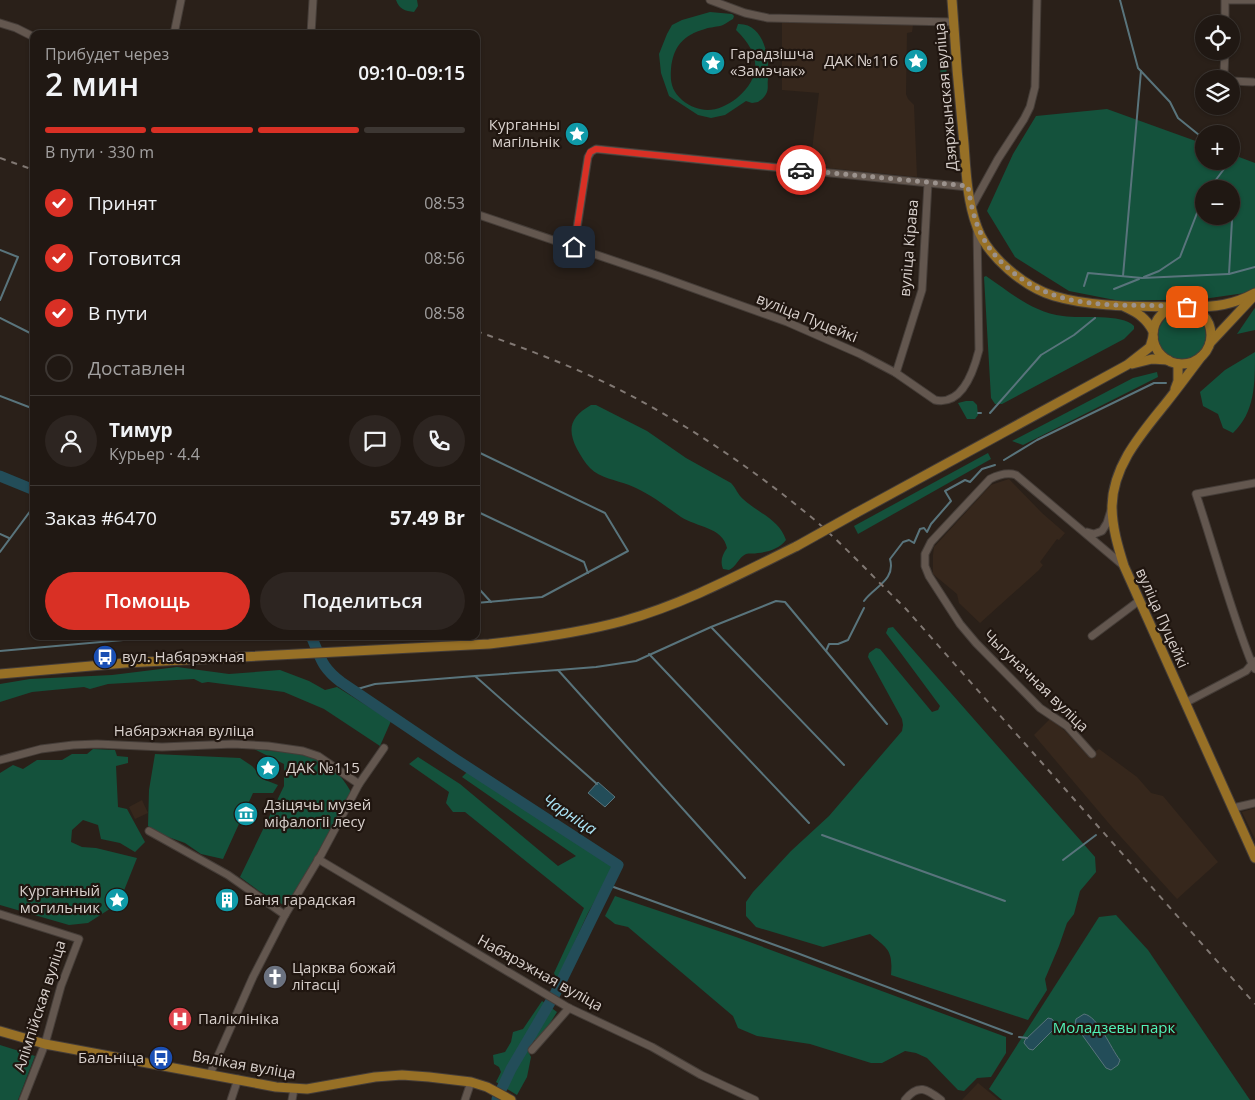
<!DOCTYPE html>
<html lang="ru">
<meta charset="utf-8">
<style>
:root{--surface:#201813;--page:#2d2521;--text:#f1f3f6;--muted:#a2a0a0;--line:#3d3733;--accent:#d93025}
body{margin:0;font-family:"Open Sans",sans-serif;background:var(--page);color:var(--text);height:100vh;display:flex;flex-direction:column;font-size:19px;white-space:nowrap}
*{box-sizing:border-box;margin:0}
p{font-size:16px;color:var(--muted)}
.icon{flex:none;width:28px;height:28px;fill:none;stroke:currentColor;stroke-width:2;stroke-linecap:round;stroke-linejoin:round}
.map{position:relative;flex:1;overflow:hidden}
.side{position:absolute;left:30px;top:30px;width:450px;height:610px;display:flex;flex-direction:column;background:var(--surface);border-radius:10px;box-shadow:0 1px 4px #0004,0 0 0 1px var(--line)}
.side>*{flex:none}
.fabs{position:absolute;left:1195px;top:15px;display:grid;gap:10px}
.fabs a{display:grid;place-items:center;width:45px;height:45px;border-radius:50%;background:var(--surface);box-shadow:0 1px 4px #0004,0 0 0 1px var(--line);font-size:25px}
.pin{position:absolute;display:grid;place-items:center;width:42px;height:42px;color:#fff;margin:-21px;border-radius:10px;box-shadow:0 2px 8px #0006}
.courier{position:absolute;display:grid;place-items:center;width:50px;height:50px;margin:-25px;border:4px solid #d93025;border-radius:50%;background:#fff;color:#222;box-shadow:0 1px 6px #0007}
.headline em{font-style:normal;font-weight:600}
.headline div{display:flex;flex-direction:column-reverse}
.headline{display:flex;align-items:center;justify-content:space-between;height:85px;padding:0 15px}
h1{font-size:32px;font-weight:600;line-height:38px}
.bar{display:grid;grid-template-columns:repeat(4,1fr);gap:8px 5px;align-content:center;height:60px;padding:0 15px}
.bar i{height:6px;border-radius:4px;background:var(--line)}
.bar .selected{background:var(--accent)}
.bar p{grid-column:span 4}
.line{display:flex;align-items:center;gap:12px;padding:0 15px;border-top:1px solid var(--line)}
.line div{flex:1}
.round{display:grid;place-items:center;flex:none;width:52px;height:52px;border-radius:26px;background:var(--page)}
ol{padding:0 15px;list-style:none}
li{display:flex;align-items:center;gap:15px;height:55px}
li p{margin-inline-start:auto}
li .icon{padding:5px;border-radius:50%;background:var(--accent);color:#fff;stroke-width:4}
li:last-child{color:var(--muted)}
li i{width:28px;height:28px;border:2px solid var(--line);border-radius:50%}
.primary-button{display:flex;gap:10px;margin-top:auto;padding:10px 15px}
.primary-button a{flex:1;height:58px;border-radius:30px;background:var(--accent);color:#fff;font-size:20px;font-weight:600;line-height:58px;text-align:center}
.primary-button a+a{background:var(--page);color:var(--text)}
.map>svg:first-child{display:block}
.built{fill:#36271c}
.green{fill:#14523c;fill-rule:evenodd}
.water{fill:#234d59;stroke:#59747c}
.lines{fill:none;stroke-linecap:round;stroke-linejoin:round}
.stream{stroke:#59747c;stroke-width:2}
.river{stroke:#234d59;stroke-width:11}
.minor-casing{stroke:#453d38;stroke-width:9}
.major-casing{stroke:#453d38;stroke-width:11}
.minor{stroke:#63574f;stroke-width:7}
.major{stroke:#977026;stroke-width:9}
.rail{stroke:#817873;stroke-width:2;stroke-dasharray:6 6;stroke-linecap:butt}
.major-bridge-casing{stroke:#453d38;stroke-width:11;stroke-linecap:butt}
.major-bridge{stroke:#977026;stroke-width:9}
.done{stroke:#9b928d;stroke-width:5;stroke-dasharray:0 9}
.route{stroke:#d93025;stroke-width:6}
.labels{text-anchor:middle;stroke-width:4.5;stroke-linejoin:round;paint-order:stroke}
.poi-label{font-size:15px;fill:#d8d0cc;stroke:#201610;text-anchor:start}
.street-label{font-size:15px;fill:#d8d0cc;stroke:#201610}
.park-label{font-size:15px;fill:#51f3b8;stroke:#201610}
.water-label{font-size:16px;font-style:italic;fill:#abe4f6;stroke:#201610}
</style>
<div class="map">
<svg width="1255" height="1100" viewBox="0 0 1255 1100">
<rect width="100%" height="100%" fill="#2a2019"/>
<g class="built">
<polygon points="782,20 913,25 912,32 907,33 906,94 908,99 914,105 917,177 810,166 819,93 782,90"/>
<polygon points="1009,479 1042,513 1065,533 1059,540 1057,539 1040,562 1043,565 1039,570 980,623 959,603 957,594 933,574 933,555 934,547 991,485"/>
<polygon points="1050,719 1064,730 1088,756 1099,749 1137,777 1151,793 1163,796 1218,862 1177,899 1112,827 1034,735"/>
<polygon points="142,800 148,813 135,819 129,807"/>
<polygon points="1255,808 1255,839 1242,812"/>
<polygon points="978,1083 999,1100 962,1100"/>
</g>
<g class="green">
<path d="M396,0H417L418,6L414,12C405,11 399,9 396,0Z"/>
<path d="M710,12L732,14L734,16L733,19C729,21 727,23 723,25C718,27 710,27 705,29C683,35 673,47 671,69C670,83 672,91 682,100C701,115 719,112 737,98C763,76 760,53 736,30L738,24C764,23 770,58 768,79C767,84 769,89 766,94C764,98 761,100 758,102L752,103L746,101L725,115L711,118L698,115L669,96L661,73L659,54L667,34L672,25L682,20Z"/>
<polygon points="944,55 946,59 947,84 944,85 941,78 939,60"/>
<path d="M1107,109L1204,144V161H1231V154L1255,163V290L1252,292L1203,299L1120,301L1069,291L1015,257L987,211L1013,154L1036,116ZM1204,189H1231V216H1204Z"/>
<path d="M986,276C1011,293 1032,312 1063,316C1081,319 1122,313 1134,326V329L1124,339L1002,404H995L991,398L984,277Z"/>
<polygon points="1255,308 1255,330 1237,334 1254,309"/>
<circle cx="1182" cy="336" r="24"/>
<path d="M1255,352C1255,385 1255,412 1233,433L1223,428L1218,414L1203,406L1200,392L1225,370Z"/>
<polygon points="1157,372 1158,377 1023,445 1012,441 1133,378"/>
<polygon points="966,401 973,401 977,405 978,415 975,419 967,419 958,403"/>
<path d="M591,405H596L647,431L686,458L731,483C736,488 738,495 743,499C758,513 779,519 786,540C780,548 769,552 758,553C754,554 749,553 746,554C739,557 736,567 729,570L723,569C720,561 722,555 727,548C723,527 696,527 681,517C664,505 649,493 629,485C616,480 600,478 590,468C585,463 581,456 577,449C567,429 570,417 591,405Z"/>
<polygon points="988,453 991,459 858,534 854,526"/>
<path d="M893,627L1095,857L1096,872L1080,891L1074,914L1067,923L1059,946L1045,979L1047,990L1028,1020L891,975C893,950 888,949 870,934L823,947L756,927L746,916V902L753,892L791,851L829,816L902,731L903,725L902,719L868,657L869,653L876,648L880,649L932,712L938,710L940,706L886,633L888,628Z"/>
<polygon points="177,667 229,674 280,670 309,681 325,690 337,687 391,721 380,746 324,709 284,692 208,682 202,683 194,679 108,684 90,689 84,687 32,692 0,702 0,684 30,679 112,675"/>
<polygon points="93,749 115,750 117,756 128,757 128,763 116,766 118,807 127,809 145,842 135,852 120,843 101,839 98,825 83,820 72,830 71,842 82,847 96,848 137,858 119,903 88,923 69,925 0,905 0,773 13,765 23,769 37,760 62,760 72,754 87,754"/>
<path d="M254,749C277,752 303,752 324,761C333,765 348,785 352,794L342,815L287,907L259,891L240,877L284,786V764Z"/>
<polygon points="155,754 240,758 252,766 265,780 278,785 273,793 253,793 223,859 201,854 185,843 160,834 148,826 149,790"/>
<polygon points="418,757 460,784 558,866 576,856 462,777 468,771 614,866 588,913 557,980 554,973 584,908 465,812 453,812 446,803 449,792 409,764"/>
<polygon points="615,896 736,937 1006,1037 1006,1053 991,1077 977,1078 964,1091 958,1090 927,1058 916,1053 905,1051 882,1063 871,1063 810,1044 757,1036 738,1028 733,1016 628,927 615,924 605,916"/>
<polygon points="1116,915 1148,950 1250,1100 1002,1100 989,1089 1099,917"/>
<polygon points="542,1001 557,1012 542,1036 537,1040 533,1040 528,1051 531,1057 527,1077 517,1095 496,1082 501,1072 499,1067 494,1064 493,1055 505,1052 511,1042 513,1032 523,1029"/>
<polygon points="0,1045 35,1056 18,1100 0,1100"/>
</g>
<g class="water">
<polygon points="598,782 615,797 605,807 588,793"/>
<path d="M1084,1014C1098,1016 1111,1049 1120,1060L1118,1065L1111,1070L1106,1068L1075,1025L1076,1019Z"/>
<polygon points="1048,1018 1052,1019 1055,1023 1055,1028 1033,1050 1029,1049 1024,1043 1025,1040"/>
</g>
<g class="lines">
<g class="stream">
<polyline points="1120,0 1138,68 1170,102 1178,118 1204,139"/>
<polyline points="1209,189 1230,161"/>
<polyline points="1232,220 1229,274 1255,267"/>
<polyline points="0,250 18,257 0,300"/>
<polyline points="1123,276 1141,71"/>
<polyline points="1144,277 1159,271 1180,257 1204,195"/>
<polyline points="1084,286 1088,273 1142,278 1229,274"/>
<polyline points="1114,289 1139,279"/>
<polyline points="0,318 34,335"/>
<polyline points="0,396 34,409"/>
<polyline points="978,413 981,413"/>
<polyline points="990,413 1041,355 1074,335 1095,318"/>
<polyline points="476,451 605,513 628,551 542,597 476,603"/>
<polyline points="1004,460 1037,440 1154,383 1166,383"/>
<polyline points="476,511 584,562 588,573"/>
<polyline points="0,534 9,538"/>
<polyline points="0,552 34,506"/>
<polyline points="476,588 480,590 491,602"/>
<path d="M864,601C874,587 896,580 890,559L903,542L909,540L914,543L920,529L924,528L927,532L931,524L951,501L945,491L965,480L970,482L982,469L995,465"/>
<polyline points="712,628 844,765"/>
<polyline points="0,651 168,636"/>
<polyline points="826,651 829,644 838,644 848,640 864,608"/>
<polyline points="649,654 809,823"/>
<polyline points="558,670 596,667 636,661 711,627 776,601 785,602 887,724"/>
<polyline points="475,676 558,670 745,878"/>
<polyline points="354,690 375,684 475,676 597,784"/>
<polyline points="822,835 1005,901"/>
<polyline points="1063,860 1096,835"/>
<polyline points="608,885 797,953 1012,1034"/>
<polyline points="1019,1037 1027,1038"/>
</g>
<g class="river">
<polyline points="0,476 34,490"/>
<path d="M311,636C321,658 321,667 341,682L455,759L618,865L555,994L511,1069L502,1088"/>
<polyline points="497,1100 497,1099"/>
</g>
<g class="minor-casing">
<g id="minor">
<polyline points="710,0 745,13 768,18 953,22"/>
<polyline points="1229,0 1255,0"/>
<polyline points="0,23 16,28 34,37"/>
<polyline points="1225,24 1225,0"/>
<polyline points="174,34 181,0"/>
<polyline points="311,34 313,0"/>
<polyline points="1225,51 1224,73 1229,79"/>
<polyline points="1231,81 1253,82"/>
<polyline points="971,208 998,159 1024,119 1030,107 1035,87 1037,0"/>
<path d="M476,214L659,276L787,322L860,354L896,373L935,400C962,406 974,370 979,350L977,228"/>
<polyline points="574,247 588,157 591,152 596,149 968,187"/>
<polyline points="896,373 922,290 928,183"/>
<path d="M1255,483L1196,494C1215,551 1230,609 1252,664L1255,661"/>
<polyline points="1087,532 1094,534 1102,531 1107,523 1111,510"/>
<polyline points="1092,636 1140,600"/>
<polyline points="1185,703 1246,671 1252,664 1255,669"/>
<path d="M1092,754L1067,726L1040,708L976,643L960,624L929,576L925,566V554L931,542L990,479C998,475 1007,472 1016,475L1124,566"/>
<polyline points="0,760 41,749 73,745 97,744 162,747 233,744 268,746 303,751 318,756 359,784"/>
<polyline points="1233,808 1255,803"/>
<polyline points="149,831 228,875 285,915"/>
<polyline points="318,859 569,1008 652,1047 701,1075 755,1100"/>
<polyline points="0,914 79,939 61,986 45,1044 23,1100"/>
<polyline points="532,1050 569,1008"/>
<polyline points="210,1074 253,977 285,915 321,855 359,784 384,748"/>
<polyline points="231,1100 238,1079"/>
<polyline points="292,1100 294,1089"/>
<polyline points="465,1100 471,1082"/>
<path d="M905,1100C918,1083 927,1089 941,1100"/>
</g>
</g>
<g class="major-casing">
<g id="major">
<path d="M952,0C955,48 959,96 964,144C966,172 967,200 977,227C987,256 1024,287 1054,296C1095,308 1140,306 1182,307"/>
<circle cx="1182" cy="335" r="29"/>
<path d="M1125,307C1138,313 1146,318 1153,331"/>
<path d="M1190,307C1215,307 1233,305 1255,293"/>
<polyline points="1210,343 1252,298"/>
<path d="M1201,357C1189,373 1178,388 1166,403C1142,433 1113,465 1112,506C1112,527 1118,547 1124,566L1255,858"/>
<polyline points="1132,364 1152,359 1168,360"/>
<polyline points="1175,389 1178,381 1178,364"/>
<polyline points="856,513 1127,365 1150,347 1153,337"/>
<path d="M0,674L125,663L489,644C534,639 579,633 623,621C684,604 740,574 797,546"/>
<polyline points="0,1031 45,1044 276,1087 307,1089 375,1077 402,1075 429,1077 471,1082 487,1087 511,1100"/>
</g>
</g>
<use href="#minor" class="minor"/>
<use href="#major" class="major"/>
<g class="rail">
<polyline points="0,158 34,170"/>
<path d="M476,331C521,347 567,364 610,385C681,420 749,466 810,516C844,545 874,578 906,609L1255,1004"/>
</g>
<g class="major-bridge-casing">
<polyline id="major-bridge" points="797,546 856,513"/>
</g>
<use href="#major-bridge" class="major-bridge"/>
</g>
<g class="lines">
<path class="done" d="M801,170L968,186C973,221 982,246 1009,269C1062,315 1122,302 1187,307"/>
<polyline class="route" points="574,247 588,157 590,152 596,149 801,170"/>
</g>
<defs>
<g id="sight-disc" transform="scale(1.25)"><circle r="9.5" fill="#0f9aa8" stroke="#201610"/><path d="M0-6L1.8-2.2L6-1.7L2.9 1.2L3.7 5.4L0 3.3L-3.7 5.4L-2.9 1.2L-6-1.7L-1.8-2.2Z" fill="#fff"/></g>
<g id="bus-disc" transform="scale(1.25)"><circle r="9.5" fill="#1a4fb4" stroke="#201610"/><path d="M-5-6H5V4H4V6H2V4H-2V6H-4V4H-5ZM-3.5-4V0h7V-4ZM-3.5 1.2v1.5H-2V1.2ZM2 1.2v1.5H3.5V1.2Z" fill="#fff"/></g>
<g id="museum-disc" transform="scale(1.25)"><circle r="9.5" fill="#0f9aa8" stroke="#201610"/><path d="M0-6L6-3V-2H-6V-3ZM-5-1h2V3h-2ZM-1-1h2V3h-2ZM3-1h2V3H3ZM-6 4H6V6H-6Z" fill="#fff"/></g>
<g id="building-disc" transform="scale(1.25)"><circle r="9.5" fill="#0f9aa8" stroke="#201610"/><path d="M-4-6H4V6H1V3H-1V6H-4ZM-2.5-4.3h1.7v1.8h-1.7ZM.8-4.3h1.7v1.8H.8ZM-2.5-1h1.7V.8h-1.7ZM.8-1h1.7V.8H.8Z" fill="#fff"/></g>
<g id="church-disc" transform="scale(1.25)"><circle r="9.5" fill="#6b7280" stroke="#201610"/><path d="M-1.2-6h2.4v3.5h3.3v2.4h-3.3V6h-2.4V-.1h-3.3v-2.4h3.3Z" fill="#fff"/></g>
<g id="hospital-disc" transform="scale(1.25)"><circle r="9.5" fill="#e0444e" stroke="#201610"/><path d="M-5-5h3v3.5h4V-5h3V5h-3V1.5h-4V5h-3Z" fill="#fff"/></g>
</defs>
<g fill-rule="evenodd">
<use href="#sight-disc" x="916" y="61"/>
<use href="#sight-disc" x="713" y="63"/>
<use href="#sight-disc" x="577" y="134"/>
<use href="#bus-disc" x="105" y="657"/>
<use href="#sight-disc" x="268" y="768"/>
<use href="#museum-disc" x="246" y="814"/>
<use href="#sight-disc" x="117" y="900"/>
<use href="#building-disc" x="227" y="900"/>
<use href="#church-disc" x="275" y="977"/>
<use href="#hospital-disc" x="180" y="1019"/>
<use href="#bus-disc" x="161" y="1058"/>
</g>
<g class="labels">
<g class="poi-label">
<text x="730" y="59">Гарадзішча<tspan x="730" dy="17">«Замэчак»</tspan></text>
<text x="898" y="66" text-anchor="end">ДАК №116</text>
<text x="560" y="130" text-anchor="end">Курганны<tspan x="560" dy="17">магільнік</tspan></text>
<text x="122" y="662">вул. Набярэжная</text>
<text x="286" y="773">ДАК №115</text>
<text x="264" y="810">Дзіцячы музей<tspan x="264" dy="17">міфалогіі лесу</tspan></text>
<text x="100" y="896" text-anchor="end">Курганный<tspan x="100" dy="17">могильник</tspan></text>
<text x="244" y="905">Баня гарадская</text>
<text x="292" y="973">Царква божай<tspan x="292" dy="17">літасці</tspan></text>
<text x="198" y="1024">Паліклініка</text>
<text x="144" y="1063" text-anchor="end">Бальніца</text>
</g>
<g class="street-label">
<text transform="translate(946 97) rotate(-95)" y="5">Дзяржынская вуліца</text>
<text transform="translate(909 248) rotate(-85)" y="5">вуліца Кірава</text>
<text transform="translate(807 318) rotate(22)" y="5">вуліца Пуцейкі</text>
<text transform="translate(1162 618) rotate(66)" y="5">вуліца Пуцейкі</text>
<text transform="translate(1036 681) rotate(44)" y="5">Чыгуначная вуліца</text>
<text x="184" y="736">Набярэжная вуліца</text>
<text transform="translate(540 973) rotate(29)" y="5">Набярэжная вуліца</text>
<text transform="translate(40 1006) rotate(-72)" y="5">Алімпійская вуліца</text>
<text transform="translate(244 1065) rotate(10)" y="5">Вялікая вуліца</text>
</g>
<g class="park-label">
<text x="1114" y="1033">Моладзевы парк</text>
</g>
<g class="water-label">
<text transform="translate(570 814) rotate(33)" y="6">Чарніца</text>
</g>
</g>
</svg>
<div class="fabs">
<a><svg class="icon" aria-label="locate" viewBox="0 0 24 24"><circle cx="12" cy="12" r="6"/><path d="M12 2v4M12 18v4M2 12h4M18 12h4"/></svg></a>
<a><svg class="icon" aria-label="layers" viewBox="0 0 24 24"><path d="M12 4l9 5-9 5-9-5zM3 14l9 5 9-5"/></svg></a>
<a>+</a>
<a>−</a>
</div>
<div class="pin" style="left:1187px;top:307px;background:#ea580c"><svg class="icon" aria-label="bag" viewBox="0 0 24 24"><path d="M5 8h14l-1 12H6zM9 8a3 3 0 0 1 6 0"/></svg></div>
<div class="pin" style="left:574px;top:247px;background:#1f2937"><svg class="icon" aria-label="home" viewBox="0 0 24 24"><path d="M3 11l9-7 9 7M6 9v11h12V9"/></svg></div>
<div class="courier" style="left:801px;top:170px"><svg class="icon" aria-label="car" viewBox="0 0 24 24"><path d="M5 17H2v-5l4-1 3-4h7l3 4 3 1v5h-3M9 17h6M6 11h13"/><circle cx="7" cy="17" r="2"/><circle cx="17" cy="17" r="2"/></svg></div>
<section class="side">
<div class="headline"><div><h1>2 мин</h1><p>Прибудет через</p></div><em>09:10–09:15</em></div>
<div class="bar"><i class="selected"></i><i class="selected"></i><i class="selected"></i><i></i><p>В пути · 330 m</p></div>
<ol>
<li><svg class="icon" aria-label="check" viewBox="0 0 24 24"><path d="M5 12l5 5 9-10"/></svg>Принят<p>08:53</p></li>
<li><svg class="icon" aria-label="check" viewBox="0 0 24 24"><path d="M5 12l5 5 9-10"/></svg>Готовится<p>08:56</p></li>
<li><svg class="icon" aria-label="check" viewBox="0 0 24 24"><path d="M5 12l5 5 9-10"/></svg>В пути<p>08:58</p></li>
<li><i></i>Доставлен</li>
</ol>
<div class="line" style="height:90px"><a class="round"><svg class="icon" aria-label="person" viewBox="0 0 24 24"><circle cx="12" cy="8" r="4"/><path d="M4 21q1-7 8-7t8 7"/></svg></a><div><b>Тимур</b><p>Курьер · 4.4</p></div><a class="round"><svg class="icon" aria-label="chat" viewBox="0 0 24 24"><path d="M4 5h16v11H9l-5 4z"/></svg></a><a class="round"><svg class="icon" aria-label="phone" viewBox="0 0 24 24"><path d="M5 4h4l2 5-3 2q2 4 5 5l2-3 5 2v4C11 20 4 13 5 4z"/></svg></a></div>
<div class="line" style="height:65px"><div>Заказ #6470</div><b>57.49 Br</b></div>
<div class="primary-button"><a>Помощь</a><a>Поделиться</a></div>
</section>
</div>
